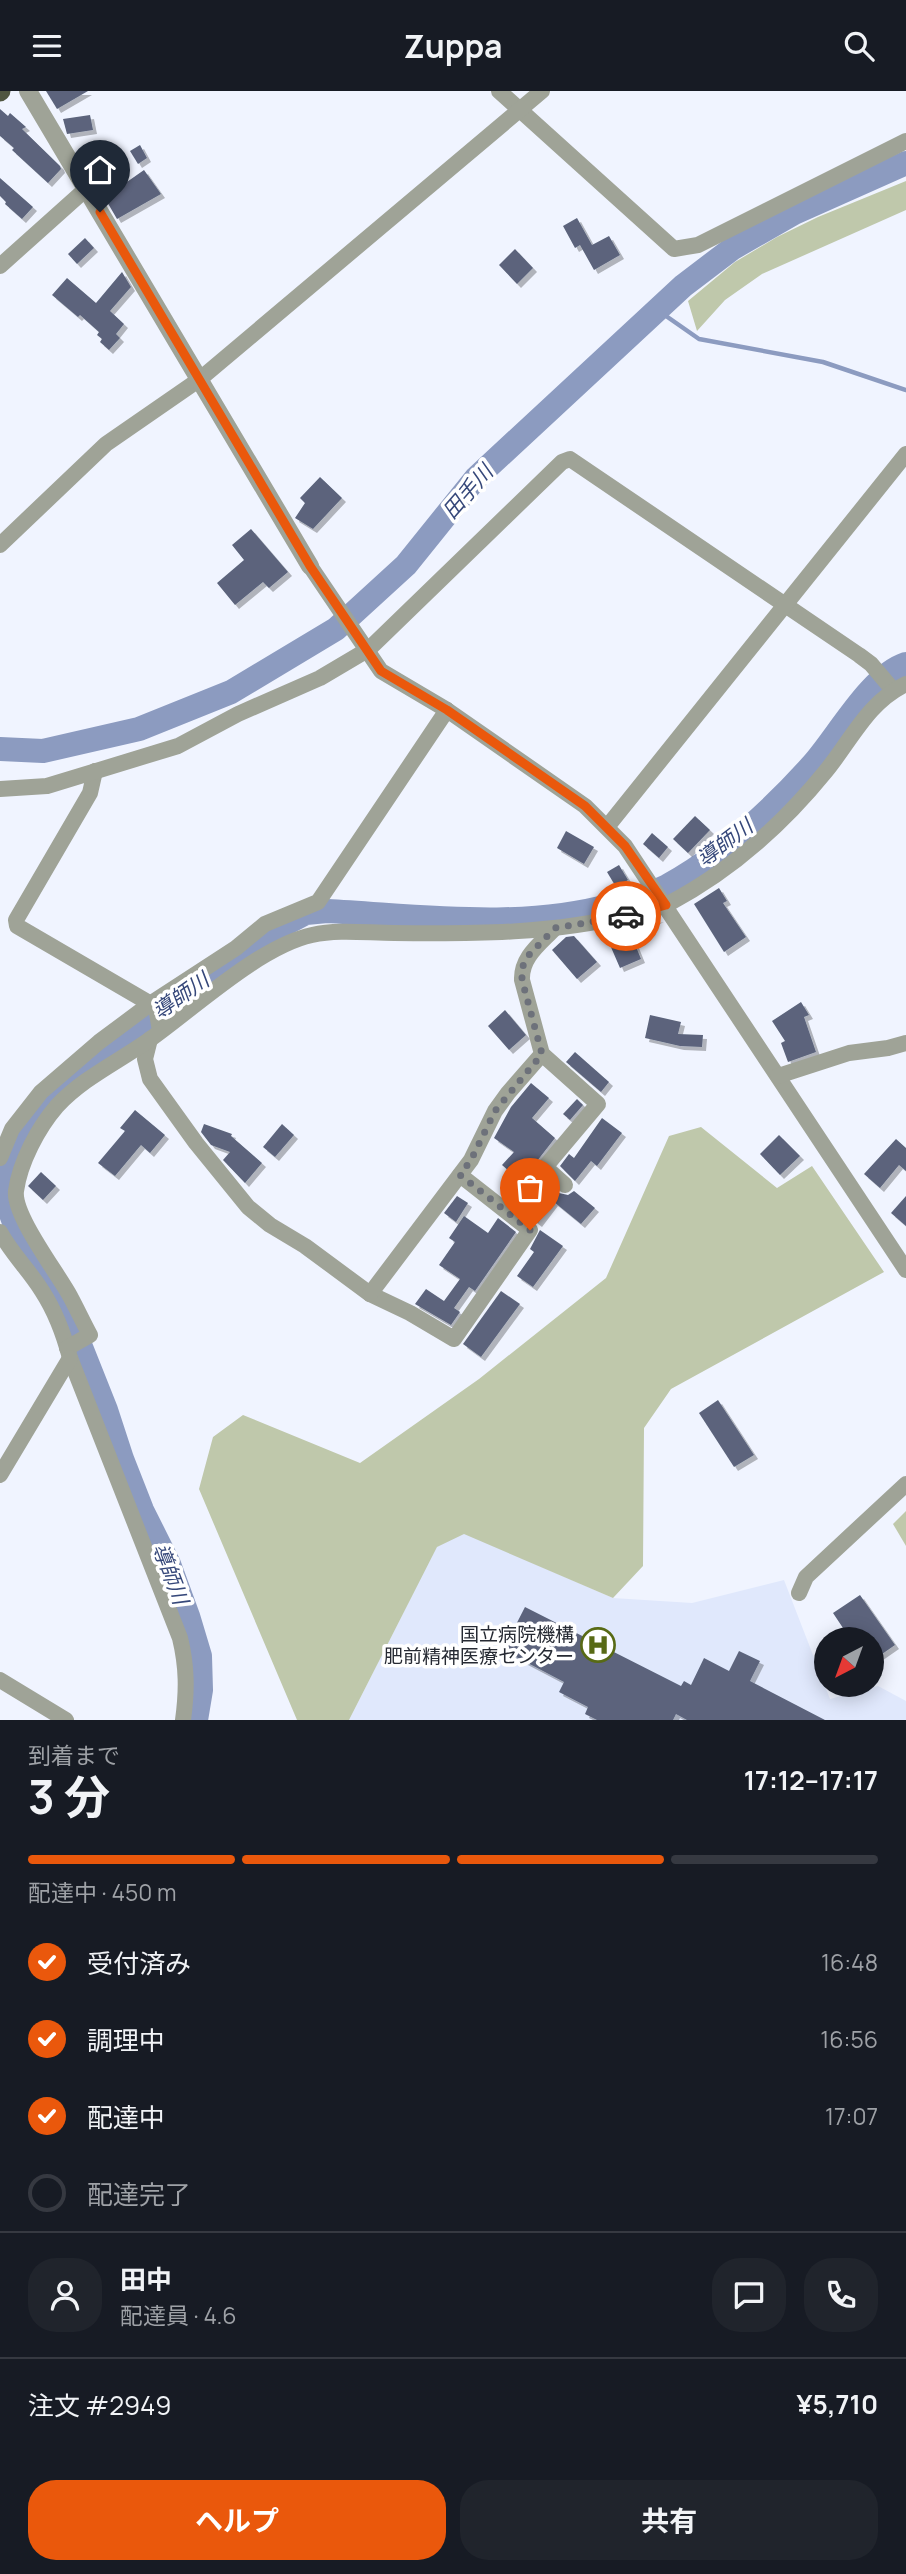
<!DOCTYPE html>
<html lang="ja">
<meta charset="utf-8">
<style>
:root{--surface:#171b24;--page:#20242c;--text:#f1f3f6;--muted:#9ea1a6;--line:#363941;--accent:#ea580c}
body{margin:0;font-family:Manrope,"Noto Sans JP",sans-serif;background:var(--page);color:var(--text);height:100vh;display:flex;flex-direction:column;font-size:26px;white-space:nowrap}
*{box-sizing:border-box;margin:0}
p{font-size:23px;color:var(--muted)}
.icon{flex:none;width:38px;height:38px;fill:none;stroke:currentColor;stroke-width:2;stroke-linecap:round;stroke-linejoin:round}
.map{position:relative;height:1629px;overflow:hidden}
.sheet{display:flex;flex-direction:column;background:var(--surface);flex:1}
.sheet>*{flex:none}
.needle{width:46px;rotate:221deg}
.fabs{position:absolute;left:814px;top:1536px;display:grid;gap:14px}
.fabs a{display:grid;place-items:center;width:70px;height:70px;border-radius:50%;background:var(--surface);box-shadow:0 4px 18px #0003;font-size:35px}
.pin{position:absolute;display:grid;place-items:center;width:60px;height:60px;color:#fff;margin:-72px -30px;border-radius:50% 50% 50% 0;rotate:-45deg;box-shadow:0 0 7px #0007}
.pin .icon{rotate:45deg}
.courier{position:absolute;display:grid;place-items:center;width:70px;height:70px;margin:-35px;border:5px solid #ea580c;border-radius:50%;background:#fff;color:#222;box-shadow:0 2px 9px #0007}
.overview em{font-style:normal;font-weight:700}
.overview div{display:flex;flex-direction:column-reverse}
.overview{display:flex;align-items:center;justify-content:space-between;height:119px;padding:0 28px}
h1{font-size:46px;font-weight:700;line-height:52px}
.bar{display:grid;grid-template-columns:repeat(4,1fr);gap:10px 7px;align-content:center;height:84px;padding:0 28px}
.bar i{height:9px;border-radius:5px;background:var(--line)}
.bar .active{background:var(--accent)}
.bar p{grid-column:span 4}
.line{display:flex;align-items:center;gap:18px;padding:0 28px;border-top:2px solid var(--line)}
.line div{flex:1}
.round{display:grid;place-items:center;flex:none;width:74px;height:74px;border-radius:28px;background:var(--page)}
ol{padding:0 28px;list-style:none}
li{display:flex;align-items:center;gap:21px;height:77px}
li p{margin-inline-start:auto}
li .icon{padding:7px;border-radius:50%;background:var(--accent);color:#fff;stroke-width:4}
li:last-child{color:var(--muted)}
li i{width:38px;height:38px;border:4px solid var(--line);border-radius:50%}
.primary-button{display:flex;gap:14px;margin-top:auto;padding:14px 28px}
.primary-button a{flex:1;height:80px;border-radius:28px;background:var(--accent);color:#fff;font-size:28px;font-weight:700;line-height:80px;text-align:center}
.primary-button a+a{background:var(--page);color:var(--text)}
header{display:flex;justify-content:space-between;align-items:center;height:91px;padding:0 28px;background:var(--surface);font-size:32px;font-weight:700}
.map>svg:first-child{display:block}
.built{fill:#e0e8fc}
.green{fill:#bfc8ab}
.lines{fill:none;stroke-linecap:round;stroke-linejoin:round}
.stream{stroke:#8c9bc0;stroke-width:4.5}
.river{stroke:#8c9bc0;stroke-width:24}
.building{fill:#5b647b;filter:url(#shadow)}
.minor{stroke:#9fa397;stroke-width:16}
.tertiary{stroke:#9fa397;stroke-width:18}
.trunk{stroke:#4f5540;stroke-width:19}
.done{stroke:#6d717a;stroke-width:7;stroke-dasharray:0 12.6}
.route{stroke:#ea580c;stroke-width:9}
.labels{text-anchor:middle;stroke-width:7;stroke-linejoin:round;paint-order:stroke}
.poi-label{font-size:19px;fill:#262a33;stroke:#fff;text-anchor:end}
.water-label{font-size:21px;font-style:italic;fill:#36487a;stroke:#fff}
</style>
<header><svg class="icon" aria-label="menu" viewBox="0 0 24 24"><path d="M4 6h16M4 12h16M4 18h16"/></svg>Zuppa<svg class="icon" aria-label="search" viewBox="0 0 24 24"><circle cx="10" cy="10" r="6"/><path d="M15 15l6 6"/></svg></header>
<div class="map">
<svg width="906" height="1629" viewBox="0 0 906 1629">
<defs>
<filter id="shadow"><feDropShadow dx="4" dy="4" stdDeviation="0" flood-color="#0004"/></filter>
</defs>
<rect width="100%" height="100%" fill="#f0f4ff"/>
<polygon class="built" points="464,1442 613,1507 692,1512 784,1489 830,1608 878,1595 906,1610 906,1629 349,1629 437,1455"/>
<g class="green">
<polygon points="906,90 906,119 762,183 725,209 697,240 688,210 735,171 777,146 818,126"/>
<polygon points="701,1036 777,1097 812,1075 884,1181 671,1298 644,1337 643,1475 613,1507 464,1443 437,1456 349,1629 297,1629 199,1398 213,1346 243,1324 360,1372 479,1288 606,1187 669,1045"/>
<polygon points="906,1420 906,1455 893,1433"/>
</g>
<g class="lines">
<g class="stream">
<polyline points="656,218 699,248 823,271 906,299"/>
<polyline points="0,1102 4,1104"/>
</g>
<g class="river">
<polyline points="0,658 43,660 139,638 231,601 336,538 406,474 476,387 683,195 733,157 794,122 906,72"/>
<path d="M196,1629L201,1599L200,1565L188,1525L169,1473L142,1419L122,1368L106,1319L69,1226L48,1183L16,1137L4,1104L8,1074L14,1052L26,1034L43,1011L70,988L270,841L306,822L327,820C423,825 518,839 612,814C630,809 650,803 667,795C721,765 772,719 813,673C838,645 870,585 906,573"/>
</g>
</g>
<g class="building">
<polygon points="46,0 88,0 57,18"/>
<polygon points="0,18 8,25 10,22 26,36 22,38 60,75 61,78 48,92 12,59 14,57 0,45"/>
<polygon points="90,24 93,39 67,43 63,28"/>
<polygon points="140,54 147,67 138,73 130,60"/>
<polygon points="112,68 124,93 144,79 161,103 117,128 99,97 92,78"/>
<polygon points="0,87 33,116 22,128 5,113 6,111 0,105"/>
<polygon points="577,127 592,154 609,145 620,164 594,179 580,154 575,157 563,135"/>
<polygon points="85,147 94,157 77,173 68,163"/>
<polygon points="515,158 533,177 517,193 499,174"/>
<polygon points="122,181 131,196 110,220 124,233 116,243 120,247 109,259 100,251 102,248 97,244 99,241 80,224 78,226 52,204 67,187 96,212"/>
<polygon points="320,386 342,407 313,438 295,427 305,412 300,407"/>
<polygon points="251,438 288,481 269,497 263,491 235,514 217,492 244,469 232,454"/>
<polygon points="695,725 710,739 688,762 673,748"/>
<polygon points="566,740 594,756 584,773 557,757"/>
<polygon points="652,742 668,756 659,767 643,753"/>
<polygon points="619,774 628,789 616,796 607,781"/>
<polygon points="719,797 727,810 723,812 746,846 724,861 694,813"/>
<polygon points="660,827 630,841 641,868 620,877 604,840"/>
<polygon points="574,845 597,871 577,888 552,859 566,846"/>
<polygon points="801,911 809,924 804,926 816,961 788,971 781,952 785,950 772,930"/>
<polygon points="505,919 526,944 509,959 488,935"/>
<polygon points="650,924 681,931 678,943 703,944 702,956 680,955 645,947"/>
<polygon points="575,961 609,991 601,1001 566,971"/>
<polygon points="531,992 549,1007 532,1027 555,1047 537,1070 535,1080 559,1102 568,1104 574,1100 595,1117 581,1133 554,1111 538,1132 506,1107 519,1089 502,1074 514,1061 494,1047 511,1016"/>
<polygon points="577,1008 583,1014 570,1029 563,1023"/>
<polygon points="135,1019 165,1044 150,1062 141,1054 115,1085 98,1072 125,1040 120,1037"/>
<polygon points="602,1027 622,1042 597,1075 591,1070 575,1090 560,1075 569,1063 574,1067"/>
<polygon points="204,1033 232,1043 231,1045 262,1072 245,1092 223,1069 230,1061 211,1054 201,1041"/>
<polygon points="282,1033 294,1044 275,1066 263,1056"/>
<polygon points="779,1044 800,1065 780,1084 760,1063"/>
<polygon points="896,1048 906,1057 906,1080 899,1074 880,1097 864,1083"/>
<polygon points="41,1081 56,1095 43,1109 28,1095"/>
<polygon points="457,1105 468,1112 456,1131 444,1122"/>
<polygon points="906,1105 906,1135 891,1122"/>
<polygon points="464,1125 488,1142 498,1127 516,1141 475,1200 469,1196 454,1217 460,1221 451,1234 415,1213 426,1198 444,1210 460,1188 439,1174 455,1151 449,1147"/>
<polygon points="540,1139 563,1155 533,1196 517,1185 534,1161 530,1158"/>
<polygon points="501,1200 520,1213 481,1266 463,1253"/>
<polygon points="718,1309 754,1364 734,1376 699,1322"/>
<polygon points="860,1504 895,1554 872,1570 872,1549 851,1549 833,1522"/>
<polygon points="525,1516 681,1595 684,1590 691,1594 704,1567 729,1580 739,1560 760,1570 750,1590 825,1629 687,1629 676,1623 673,1629 597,1629 585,1623 588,1616 559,1601 564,1591 503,1559"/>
</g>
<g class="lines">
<g class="minor">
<polyline points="499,0 674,158 698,154 906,50"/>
<polyline points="0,175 86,98"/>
<polyline points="0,454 106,353 200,288 542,0"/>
<polyline points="310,475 381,580 447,619 585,715 625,755 906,1179"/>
<polyline points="95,680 90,702 16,829 17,835 156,916 160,940"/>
<polyline points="0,698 47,695 178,655 238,623 320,587 369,558 562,371 570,368 859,564 871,573 893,599"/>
<polyline points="607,736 906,363"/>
<polyline points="150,948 145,968 150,988 196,1052 248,1116 270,1134 305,1155 370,1203 410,1222 454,1248 530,1139 460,1084"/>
<polyline points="542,963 598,1013 545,1076 565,1094"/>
<polyline points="778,985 849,962 888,957 906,952"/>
<polyline points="0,1067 12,1038 41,1001 99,951 150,913 236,857 265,833 318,811 447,619"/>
<path d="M0,1141C12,1163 29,1179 42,1200C55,1220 64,1244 70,1267L180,1547C187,1576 187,1600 183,1629"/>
<path d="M370,1203L471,1069L495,1020L508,1002L542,963L522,889C521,866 540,853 555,837"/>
<path d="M67,1257L90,1244C83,1231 77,1218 70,1205C57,1181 13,1124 16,1100C20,1071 38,1037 57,1015C83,987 118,971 149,949C193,918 260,855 312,844C339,838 367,842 394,842C473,843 555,843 632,823C644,820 658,818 668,813C729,781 783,733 826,680C852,648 868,611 906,593"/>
<polyline points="0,1384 70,1267"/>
<polyline points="799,1502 806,1486 906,1393"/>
<polyline points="0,1589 66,1629"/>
</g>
<polyline class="tertiary" points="28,0 310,475"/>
<polyline class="trunk" points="0,1 1,0"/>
</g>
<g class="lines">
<polyline class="done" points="530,1139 460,1084 471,1069 495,1020 542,963 522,889 522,877 527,866 555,837 626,825"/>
<polyline class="route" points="100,121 310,475 381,580 447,619 585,715 625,755 666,814 626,825"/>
</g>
<defs>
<g id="hospital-ring" transform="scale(1.75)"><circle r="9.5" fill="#fff" stroke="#586a15" stroke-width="1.5"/><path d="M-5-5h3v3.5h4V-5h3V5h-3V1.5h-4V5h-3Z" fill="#586a15"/></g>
</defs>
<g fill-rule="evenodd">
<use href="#hospital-ring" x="598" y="1554"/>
</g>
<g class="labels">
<g class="poi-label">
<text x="574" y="1550">国立病院機構<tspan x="574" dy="22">肥前精神医療センター</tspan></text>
</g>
<g class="water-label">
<text transform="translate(468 401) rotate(-49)" y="7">田手川</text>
<text transform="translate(725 752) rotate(-37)" y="7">導師川</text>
<text transform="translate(181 905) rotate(-35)" y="7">導師川</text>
<text transform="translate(170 1483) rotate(69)" y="7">導師川</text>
</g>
</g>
</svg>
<div class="fabs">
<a><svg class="needle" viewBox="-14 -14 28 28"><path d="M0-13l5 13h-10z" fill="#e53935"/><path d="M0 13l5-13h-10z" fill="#9ea1a6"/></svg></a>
</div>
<div class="pin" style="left:530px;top:1139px;background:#ea580c"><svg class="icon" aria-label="bag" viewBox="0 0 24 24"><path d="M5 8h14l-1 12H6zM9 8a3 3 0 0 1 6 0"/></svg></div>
<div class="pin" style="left:100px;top:121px;background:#1f2937"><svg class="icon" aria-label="home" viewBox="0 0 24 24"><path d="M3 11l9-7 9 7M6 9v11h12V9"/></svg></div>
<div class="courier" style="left:626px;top:825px"><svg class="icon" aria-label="car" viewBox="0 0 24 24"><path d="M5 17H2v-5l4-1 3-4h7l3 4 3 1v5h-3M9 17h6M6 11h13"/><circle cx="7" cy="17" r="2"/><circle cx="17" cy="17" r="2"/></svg></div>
</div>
<section class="sheet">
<div class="overview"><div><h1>3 分</h1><p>到着まで</p></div><em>17:12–17:17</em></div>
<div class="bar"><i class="active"></i><i class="active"></i><i class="active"></i><i></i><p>配達中 · 450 m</p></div>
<ol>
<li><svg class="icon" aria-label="check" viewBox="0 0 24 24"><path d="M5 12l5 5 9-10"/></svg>受付済み<p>16:48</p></li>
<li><svg class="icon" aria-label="check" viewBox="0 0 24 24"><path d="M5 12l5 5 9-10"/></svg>調理中<p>16:56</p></li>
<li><svg class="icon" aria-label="check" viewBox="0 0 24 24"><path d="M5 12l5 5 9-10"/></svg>配達中<p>17:07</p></li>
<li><i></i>配達完了</li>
</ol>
<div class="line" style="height:126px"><a class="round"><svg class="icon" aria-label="person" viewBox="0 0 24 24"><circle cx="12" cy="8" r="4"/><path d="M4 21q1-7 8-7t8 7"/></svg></a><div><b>田中</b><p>配達員 · 4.6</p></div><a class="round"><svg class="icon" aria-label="chat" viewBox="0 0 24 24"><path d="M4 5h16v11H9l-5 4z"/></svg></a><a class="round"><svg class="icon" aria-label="phone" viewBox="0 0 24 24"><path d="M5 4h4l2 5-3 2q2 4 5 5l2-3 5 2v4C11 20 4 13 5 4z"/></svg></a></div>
<div class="line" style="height:91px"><div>注文 #2949</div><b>¥5,710</b></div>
<div class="primary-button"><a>ヘルプ</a><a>共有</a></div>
</section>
